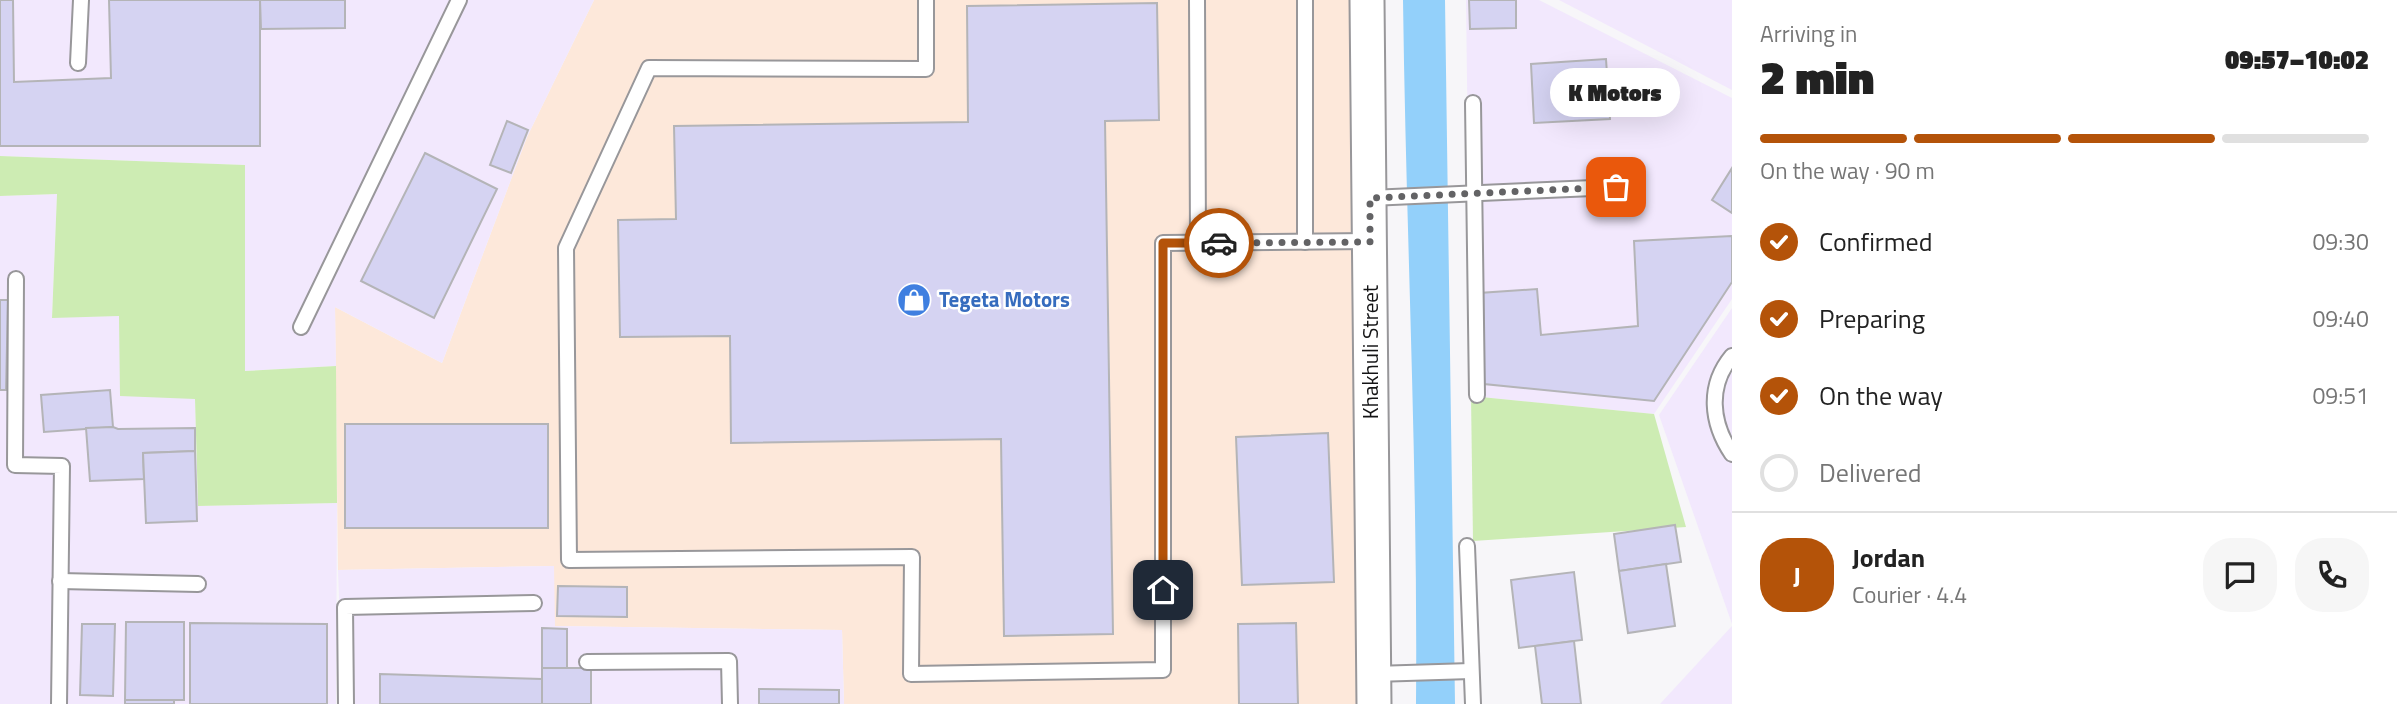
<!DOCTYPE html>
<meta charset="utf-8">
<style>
:root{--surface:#fff;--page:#f6f6f6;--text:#222;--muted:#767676;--line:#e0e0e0;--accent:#b45309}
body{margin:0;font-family:"Titillium Web",sans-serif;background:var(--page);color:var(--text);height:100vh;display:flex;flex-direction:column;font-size:26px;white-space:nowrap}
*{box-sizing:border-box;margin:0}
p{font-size:23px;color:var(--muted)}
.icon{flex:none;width:38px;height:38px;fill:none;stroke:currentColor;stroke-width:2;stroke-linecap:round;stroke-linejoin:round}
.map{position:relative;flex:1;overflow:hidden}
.side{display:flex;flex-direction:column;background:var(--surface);width:665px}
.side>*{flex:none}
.pin{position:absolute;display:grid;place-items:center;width:60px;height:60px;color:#fff;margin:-30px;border-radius:14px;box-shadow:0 4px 10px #0006}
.courier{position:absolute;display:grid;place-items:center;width:70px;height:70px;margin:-35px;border:5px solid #b45309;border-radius:50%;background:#fff;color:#222;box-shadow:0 2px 9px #0007}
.bubble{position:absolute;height:49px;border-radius:24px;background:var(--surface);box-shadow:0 7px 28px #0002;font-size:23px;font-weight:800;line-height:49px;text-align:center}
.head em{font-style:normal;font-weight:800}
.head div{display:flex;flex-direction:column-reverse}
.head{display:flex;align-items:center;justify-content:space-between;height:119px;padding:0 28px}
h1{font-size:46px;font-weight:800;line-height:52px}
.bar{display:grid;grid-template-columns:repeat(4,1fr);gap:10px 7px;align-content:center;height:84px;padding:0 28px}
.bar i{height:9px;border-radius:5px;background:var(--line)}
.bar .current{background:var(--accent)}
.bar p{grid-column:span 4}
.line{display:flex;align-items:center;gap:18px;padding:0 28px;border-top:2px solid var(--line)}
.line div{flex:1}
.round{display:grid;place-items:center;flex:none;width:74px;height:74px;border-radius:28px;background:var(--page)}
ol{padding:0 28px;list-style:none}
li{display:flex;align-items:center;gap:21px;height:77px}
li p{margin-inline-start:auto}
li .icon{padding:7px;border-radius:50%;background:var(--accent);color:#fff;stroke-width:4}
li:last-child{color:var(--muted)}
li i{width:38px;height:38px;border:4px solid var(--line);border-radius:50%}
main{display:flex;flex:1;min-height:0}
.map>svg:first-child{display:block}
.commercial{fill:#fde8da}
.industrial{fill:#f2e8fd}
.green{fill:#cdecb3}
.water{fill:#93d0fa}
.building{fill:#d5d3f2;stroke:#b4b4b7;stroke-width:2}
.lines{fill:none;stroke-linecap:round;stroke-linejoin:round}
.service-casing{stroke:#98979a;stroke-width:18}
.tertiary-casing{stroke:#98979a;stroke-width:37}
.service{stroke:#fff;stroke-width:14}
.tertiary{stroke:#fff;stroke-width:33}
.done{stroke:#636365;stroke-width:7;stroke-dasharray:0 12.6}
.route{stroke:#b45309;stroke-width:9}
.labels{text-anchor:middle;stroke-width:5;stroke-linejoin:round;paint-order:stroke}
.shop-label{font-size:21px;font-weight:bold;fill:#366cbe;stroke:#fff;text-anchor:start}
.street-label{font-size:21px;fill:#141415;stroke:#fff}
</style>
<main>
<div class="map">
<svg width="1732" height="704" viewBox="0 0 1732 704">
<rect width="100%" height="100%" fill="#f7f6f9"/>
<polygon class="commercial" points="594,0 1350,0 1356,704 844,704 842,630 554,626 554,566 338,570 335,307 442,363 527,137"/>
<g class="industrial">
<polygon points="0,0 594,0 527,137 442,363 335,307 336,366 245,371 244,165 0,156"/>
<polygon points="1466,0 1539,0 1732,98 1732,299 1654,414 1471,396"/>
<polygon points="1559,0 1732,0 1732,90"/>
<polygon points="57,194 52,317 119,316 195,399 198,506 337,503 336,704 0,704 0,196"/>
<polygon points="1732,308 1732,624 1659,415"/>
<polygon points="554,566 555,626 842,630 844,704 343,704 338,570"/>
<polygon points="1732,626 1732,704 1660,704"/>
</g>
<g class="green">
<polygon points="0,156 245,165 245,371 336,366 337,503 198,506 195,399 120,396 119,316 52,318 57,194 0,196"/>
<polygon points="1471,396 1654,414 1686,527 1473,541"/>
</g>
<path class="water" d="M1403,0H1445L1455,704H1416C1418,469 1406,235 1403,0Z"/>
<g class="building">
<polygon points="0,0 13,0 14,82 111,78 109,0 260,0 260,146 0,146"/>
<polygon points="260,0 345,0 345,28 261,29"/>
<polygon points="1469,0 1516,0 1516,28 1470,29"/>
<polygon points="1157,3 1159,120 1105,121 1113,634 1004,636 1001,439 731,443 730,336 620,337 618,220 676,219 674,126 968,122 967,6"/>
<polygon points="1606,59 1610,119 1534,123 1531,64"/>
<polygon points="507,121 528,130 511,173 490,165"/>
<polygon points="425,153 497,189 434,318 361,281"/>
<polygon points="1732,168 1732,213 1712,200"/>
<polygon points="1732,236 1732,282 1654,401 1484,384 1479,293 1537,289 1541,335 1638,326 1634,241"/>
<polygon points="0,300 8,300 6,390 0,390"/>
<polygon points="110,390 113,427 44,432 41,395"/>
<rect x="345" y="424" width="203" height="104"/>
<polygon points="113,427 118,429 195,428 195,451 143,453 144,479 90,481 86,428"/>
<polygon points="1328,433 1334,582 1242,585 1236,437"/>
<polygon points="195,451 197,521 146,523 143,453"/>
<polygon points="1675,525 1681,562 1619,571 1614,534"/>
<polygon points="1666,564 1675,626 1628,633 1619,571"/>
<polygon points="1574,572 1582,640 1519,648 1511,580"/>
<polygon points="558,586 627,587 627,617 557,616"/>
<polygon points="126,622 184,622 184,700 125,700"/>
<polygon points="190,623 327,624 327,704 190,704"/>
<polygon points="1296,623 1298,704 1239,704 1238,624"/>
<polygon points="82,624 115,624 113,696 80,695"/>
<polygon points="542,628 567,629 567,668 542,668"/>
<polygon points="1574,641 1581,704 1542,704 1535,646"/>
<rect x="542" y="668" width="49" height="36"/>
<polygon points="380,674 542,679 542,704 380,704"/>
<polygon points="759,689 839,690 839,704 759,704"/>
<rect x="125" y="700" width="49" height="4"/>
</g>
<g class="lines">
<g class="service-casing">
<g id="service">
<polyline points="926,0 926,69 649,68 566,248 569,560 912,557 911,674 1163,670 1163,243 1369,241"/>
<polyline points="1197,0 1198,243"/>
<polyline points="78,63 81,0"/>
<polyline points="1473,103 1477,395"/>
<polyline points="1370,198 1616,187"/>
<polyline points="1305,242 1305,0"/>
<polyline points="16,279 15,465 62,466 59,704"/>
<polyline points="301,327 459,0"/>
<path d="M1732,356C1707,386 1711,423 1732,454"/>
<polyline points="1467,546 1473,704"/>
<polyline points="60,581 198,584"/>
<polyline points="587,662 729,661 730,704"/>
<polyline points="1374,674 1471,671"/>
<polyline points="346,704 345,607 534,603"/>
</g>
</g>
<g class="tertiary-casing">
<polyline id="tertiary" points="1367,0 1374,704"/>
</g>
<use href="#service" class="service"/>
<use href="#tertiary" class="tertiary"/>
</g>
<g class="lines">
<polyline class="done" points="1219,243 1370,242 1370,198 1616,187"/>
<polyline class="route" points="1163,590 1163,243 1219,243"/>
</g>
<defs>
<g id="shop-disc" transform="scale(1.75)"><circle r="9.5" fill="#3f7fe0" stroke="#fff"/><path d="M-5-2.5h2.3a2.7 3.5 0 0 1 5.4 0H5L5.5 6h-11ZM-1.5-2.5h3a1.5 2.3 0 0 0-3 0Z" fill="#fff"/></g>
</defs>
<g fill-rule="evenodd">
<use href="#shop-disc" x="914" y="300"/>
</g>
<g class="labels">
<g class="shop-label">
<text x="939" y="307">Tegeta Motors</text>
</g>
<g class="street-label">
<text transform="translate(1371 352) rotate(-90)" y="7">Khakhuli Street</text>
</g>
</g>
</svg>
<div class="pin" style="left:1616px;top:187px;background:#ea580c"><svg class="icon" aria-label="bag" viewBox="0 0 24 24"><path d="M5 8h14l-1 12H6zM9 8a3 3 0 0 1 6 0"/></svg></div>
<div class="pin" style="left:1163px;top:590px;background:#1f2937"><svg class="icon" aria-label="home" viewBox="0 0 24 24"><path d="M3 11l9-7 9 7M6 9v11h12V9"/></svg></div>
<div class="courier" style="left:1219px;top:243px"><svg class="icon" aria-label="car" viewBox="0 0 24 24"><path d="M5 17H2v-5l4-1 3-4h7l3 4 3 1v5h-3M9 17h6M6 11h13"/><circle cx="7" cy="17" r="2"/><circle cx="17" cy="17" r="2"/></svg></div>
<div class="bubble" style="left:1550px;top:68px;width:130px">K Motors</div>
</div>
<section class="side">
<div class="head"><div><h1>2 min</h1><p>Arriving in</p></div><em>09:57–10:02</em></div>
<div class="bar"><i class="current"></i><i class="current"></i><i class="current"></i><i></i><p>On the way · 90 m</p></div>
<ol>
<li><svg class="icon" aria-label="check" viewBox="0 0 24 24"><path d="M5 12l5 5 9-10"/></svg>Confirmed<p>09:30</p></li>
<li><svg class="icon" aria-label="check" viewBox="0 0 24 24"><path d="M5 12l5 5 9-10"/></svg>Preparing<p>09:40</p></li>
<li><svg class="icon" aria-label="check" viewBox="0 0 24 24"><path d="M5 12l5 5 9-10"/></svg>On the way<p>09:51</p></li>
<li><i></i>Delivered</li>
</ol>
<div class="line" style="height:126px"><b class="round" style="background:var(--accent);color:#fff">J</b><div><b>Jordan</b><p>Courier · 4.4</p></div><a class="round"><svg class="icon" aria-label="chat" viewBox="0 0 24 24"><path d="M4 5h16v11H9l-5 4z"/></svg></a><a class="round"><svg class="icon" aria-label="phone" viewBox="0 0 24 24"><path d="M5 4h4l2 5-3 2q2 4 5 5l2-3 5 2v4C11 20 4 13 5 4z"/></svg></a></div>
</section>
</main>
